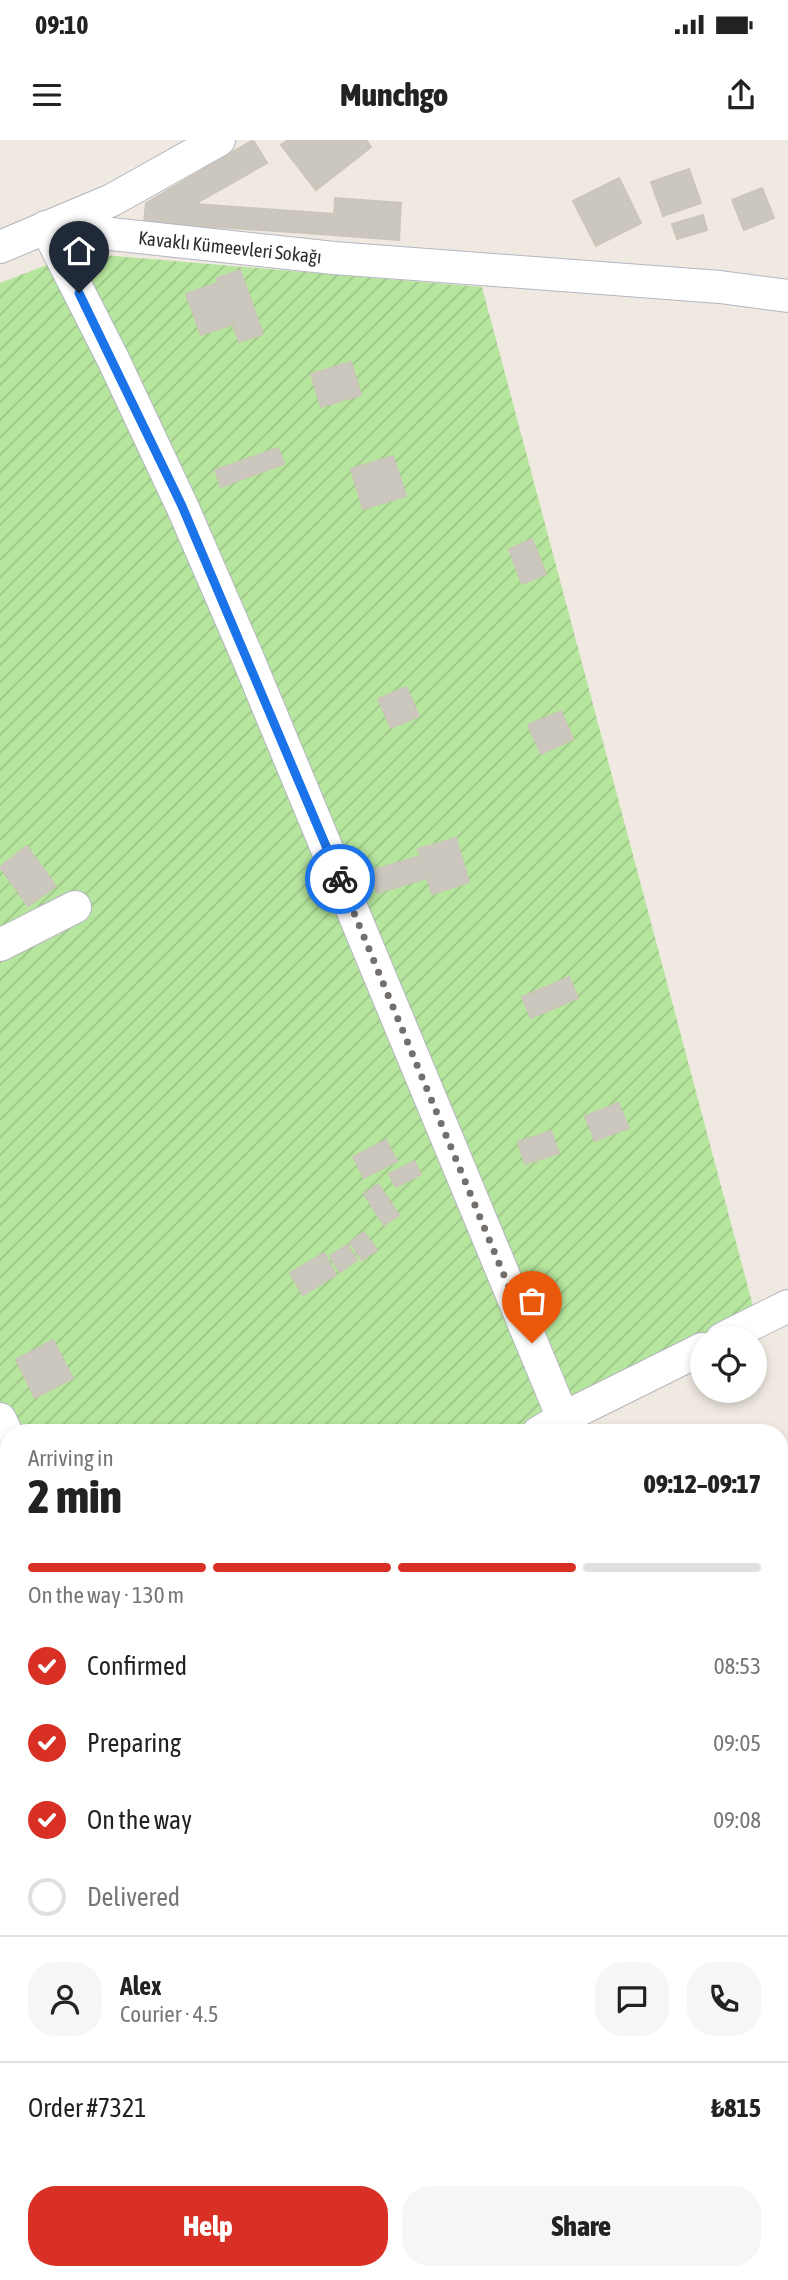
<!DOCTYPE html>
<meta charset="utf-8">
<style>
:root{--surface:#fff;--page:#f6f6f6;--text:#222;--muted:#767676;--line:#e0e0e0;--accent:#d93025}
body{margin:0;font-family:"Asap Condensed",sans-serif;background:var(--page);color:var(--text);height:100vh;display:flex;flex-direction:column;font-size:26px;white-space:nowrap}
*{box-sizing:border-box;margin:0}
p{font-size:23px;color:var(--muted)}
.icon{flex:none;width:38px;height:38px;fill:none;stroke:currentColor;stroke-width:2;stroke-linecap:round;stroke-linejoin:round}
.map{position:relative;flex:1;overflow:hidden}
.panel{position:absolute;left:0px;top:1284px;width:789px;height:856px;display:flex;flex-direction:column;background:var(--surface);border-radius:28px 28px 0 0;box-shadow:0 4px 10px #0003}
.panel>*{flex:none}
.fabs{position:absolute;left:690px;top:1186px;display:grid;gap:14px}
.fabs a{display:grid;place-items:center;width:77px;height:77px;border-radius:50%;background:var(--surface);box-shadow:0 4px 10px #0003;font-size:35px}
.pin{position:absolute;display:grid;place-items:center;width:60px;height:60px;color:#fff;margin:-72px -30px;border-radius:50% 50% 50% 0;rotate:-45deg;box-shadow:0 0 7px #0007}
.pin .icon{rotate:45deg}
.courier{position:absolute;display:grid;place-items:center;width:70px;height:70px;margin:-35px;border:5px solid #1a73e8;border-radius:50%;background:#fff;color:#222;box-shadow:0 2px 9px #0007}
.head em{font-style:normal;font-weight:800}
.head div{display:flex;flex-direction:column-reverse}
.head{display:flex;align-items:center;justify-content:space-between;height:119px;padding:0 28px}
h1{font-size:46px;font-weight:800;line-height:52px}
.bar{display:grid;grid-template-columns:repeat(4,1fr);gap:10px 7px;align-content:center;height:84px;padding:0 28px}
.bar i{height:9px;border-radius:5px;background:var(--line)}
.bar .current{background:var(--accent)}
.bar p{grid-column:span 4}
.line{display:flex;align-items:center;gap:18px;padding:0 28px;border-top:2px solid var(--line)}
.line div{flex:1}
.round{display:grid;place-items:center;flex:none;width:74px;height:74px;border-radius:28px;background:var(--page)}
ol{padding:0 28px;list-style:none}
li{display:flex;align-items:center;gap:21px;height:77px}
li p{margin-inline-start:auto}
li .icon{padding:7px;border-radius:50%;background:var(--accent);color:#fff;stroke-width:4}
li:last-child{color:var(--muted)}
li i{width:38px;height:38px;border:4px solid var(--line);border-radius:50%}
.action{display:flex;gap:14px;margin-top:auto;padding:14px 28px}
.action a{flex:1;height:80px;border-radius:28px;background:var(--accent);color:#fff;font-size:28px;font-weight:800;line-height:80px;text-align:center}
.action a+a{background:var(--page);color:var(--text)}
.status{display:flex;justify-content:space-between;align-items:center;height:49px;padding:0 35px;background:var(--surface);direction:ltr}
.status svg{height:19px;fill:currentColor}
header{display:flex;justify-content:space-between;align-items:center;height:91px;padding:0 28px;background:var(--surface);font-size:32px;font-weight:800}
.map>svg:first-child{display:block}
.garden{fill:url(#garden-furrows)}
.building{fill:#cbc7bf;stroke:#cbc5ba;stroke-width:2}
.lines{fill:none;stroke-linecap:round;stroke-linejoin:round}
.minor-casing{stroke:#b4b7c1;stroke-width:34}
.minor{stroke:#fff;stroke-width:32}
.done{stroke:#726f6d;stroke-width:7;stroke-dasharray:0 12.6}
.route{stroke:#1a73e8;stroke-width:9}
.labels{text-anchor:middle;stroke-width:5;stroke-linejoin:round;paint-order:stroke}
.street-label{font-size:19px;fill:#2e2e2e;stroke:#fff}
</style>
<div class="status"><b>09:10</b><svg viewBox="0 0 49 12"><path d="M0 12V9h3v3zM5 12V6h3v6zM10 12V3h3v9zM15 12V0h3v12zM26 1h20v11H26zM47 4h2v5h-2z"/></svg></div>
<header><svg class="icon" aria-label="menu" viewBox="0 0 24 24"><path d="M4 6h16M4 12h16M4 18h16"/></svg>Munchgo<svg class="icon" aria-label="share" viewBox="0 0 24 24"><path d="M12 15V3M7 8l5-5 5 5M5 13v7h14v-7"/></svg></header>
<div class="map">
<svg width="788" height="2140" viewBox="0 0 788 2140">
<defs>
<pattern id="garden-furrows" width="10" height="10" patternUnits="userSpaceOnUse" patternTransform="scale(1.75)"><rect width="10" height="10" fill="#b6e59e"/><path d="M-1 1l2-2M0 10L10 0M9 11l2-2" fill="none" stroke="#9dc588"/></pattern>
</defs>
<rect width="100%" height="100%" fill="#efe9e1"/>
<g class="garden">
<polygon points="79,113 482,147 754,1170 569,1265"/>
<polygon points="57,121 171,361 554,1275 523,1293 9,1293 9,1575 0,1579 0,143"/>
</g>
<g class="building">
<polygon points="253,0 267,23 195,64 334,74 333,95 144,82 146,63"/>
<polygon points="288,0 366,0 371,7 316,50 281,5"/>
<polygon points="689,29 701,63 663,76 651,42"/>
<polygon points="619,38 641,83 596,106 573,61"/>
<polygon points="762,48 774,78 744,90 732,60"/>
<polygon points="335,58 401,63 399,100 333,95"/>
<polygon points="703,75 707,90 677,99 672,84"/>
<polygon points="240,130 263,194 239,202 217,138"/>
<polygon points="219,142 234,184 201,195 186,154"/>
<polygon points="351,222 361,255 321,267 311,234"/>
<polygon points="278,308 284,324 221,347 215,330"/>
<polygon points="393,316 406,356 363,369 351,329"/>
<polygon points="532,399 546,434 522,444 509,409"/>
<polygon points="406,547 419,576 391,588 378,559"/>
<polygon points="561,571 573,599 541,614 528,585"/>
<polygon points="456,698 469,742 432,754 418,709"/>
<polygon points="27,706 56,746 28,766 0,727"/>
<polygon points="420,716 427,738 377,753 370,731"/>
<polygon points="569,837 578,858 531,878 522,857"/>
<polygon points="618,963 629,988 595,1001 585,976"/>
<polygon points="551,991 559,1013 525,1024 518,1002"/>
<polygon points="386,1000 397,1021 364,1038 353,1017"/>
<polygon points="414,1021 421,1034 396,1047 389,1034"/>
<polygon points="378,1044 399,1075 384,1085 364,1054"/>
<polygon points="364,1092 377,1110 362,1120 350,1102"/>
<polygon points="347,1105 357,1120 340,1132 330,1116"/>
<polygon points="324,1113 336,1135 303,1155 290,1133"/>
<polygon points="53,1200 73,1238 35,1258 16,1220"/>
<polygon points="788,1308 788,1350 780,1334 780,1312"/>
</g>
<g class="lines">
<g class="minor-casing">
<g id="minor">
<polyline points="46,87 113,219 182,366 247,516 563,1278"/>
<polyline points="46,87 334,118 720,147 788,156"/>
<polyline points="0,107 112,60 219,0"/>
<polyline points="0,805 75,767"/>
<polyline points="722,1199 788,1166"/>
<polyline points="0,1279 9,1298"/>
<polyline points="538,1293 563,1278 702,1209"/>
<polyline points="0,1588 9,1584"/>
</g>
</g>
<use href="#minor" class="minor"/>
</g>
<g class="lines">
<polyline class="done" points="340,739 532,1203"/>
<polyline class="route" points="79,153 182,366 340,739"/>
</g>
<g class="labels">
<g class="street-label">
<text transform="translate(230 107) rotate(6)" y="7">Kavaklı Kümeevleri Sokağı</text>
</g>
</g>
</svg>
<div class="fabs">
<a><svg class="icon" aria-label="locate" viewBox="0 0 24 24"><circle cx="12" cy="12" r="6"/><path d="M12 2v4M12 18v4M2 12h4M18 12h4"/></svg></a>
</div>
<div class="pin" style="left:532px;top:1203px;background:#ea580c"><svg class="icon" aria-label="bag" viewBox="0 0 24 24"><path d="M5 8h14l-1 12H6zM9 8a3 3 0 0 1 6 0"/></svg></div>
<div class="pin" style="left:79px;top:153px;background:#1f2937"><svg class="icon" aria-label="home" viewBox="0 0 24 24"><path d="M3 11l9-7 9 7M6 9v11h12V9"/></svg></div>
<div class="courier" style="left:340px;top:739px"><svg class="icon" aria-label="bike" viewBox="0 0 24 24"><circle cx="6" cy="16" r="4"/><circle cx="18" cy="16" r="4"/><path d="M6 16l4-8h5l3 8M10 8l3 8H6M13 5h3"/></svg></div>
<section class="panel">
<div class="head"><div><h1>2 min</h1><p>Arriving in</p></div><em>09:12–09:17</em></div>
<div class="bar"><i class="current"></i><i class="current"></i><i class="current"></i><i></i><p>On the way · 130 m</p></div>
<ol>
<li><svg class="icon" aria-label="check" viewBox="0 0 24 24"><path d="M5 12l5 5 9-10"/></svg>Confirmed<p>08:53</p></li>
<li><svg class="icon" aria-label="check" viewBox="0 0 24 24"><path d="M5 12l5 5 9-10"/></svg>Preparing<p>09:05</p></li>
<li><svg class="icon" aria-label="check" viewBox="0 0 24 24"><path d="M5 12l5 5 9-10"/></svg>On the way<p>09:08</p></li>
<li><i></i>Delivered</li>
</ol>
<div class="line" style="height:126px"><a class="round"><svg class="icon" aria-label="person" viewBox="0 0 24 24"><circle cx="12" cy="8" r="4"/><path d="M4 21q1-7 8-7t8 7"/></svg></a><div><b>Alex</b><p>Courier · 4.5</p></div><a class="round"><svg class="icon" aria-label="chat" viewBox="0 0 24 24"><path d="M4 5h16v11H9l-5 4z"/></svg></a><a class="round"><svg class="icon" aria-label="phone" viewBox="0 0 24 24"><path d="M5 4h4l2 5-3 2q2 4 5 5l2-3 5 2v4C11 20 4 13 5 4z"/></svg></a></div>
<div class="line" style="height:91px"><div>Order #7321</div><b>₺815</b></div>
<div class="action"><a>Help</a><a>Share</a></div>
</section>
</div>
